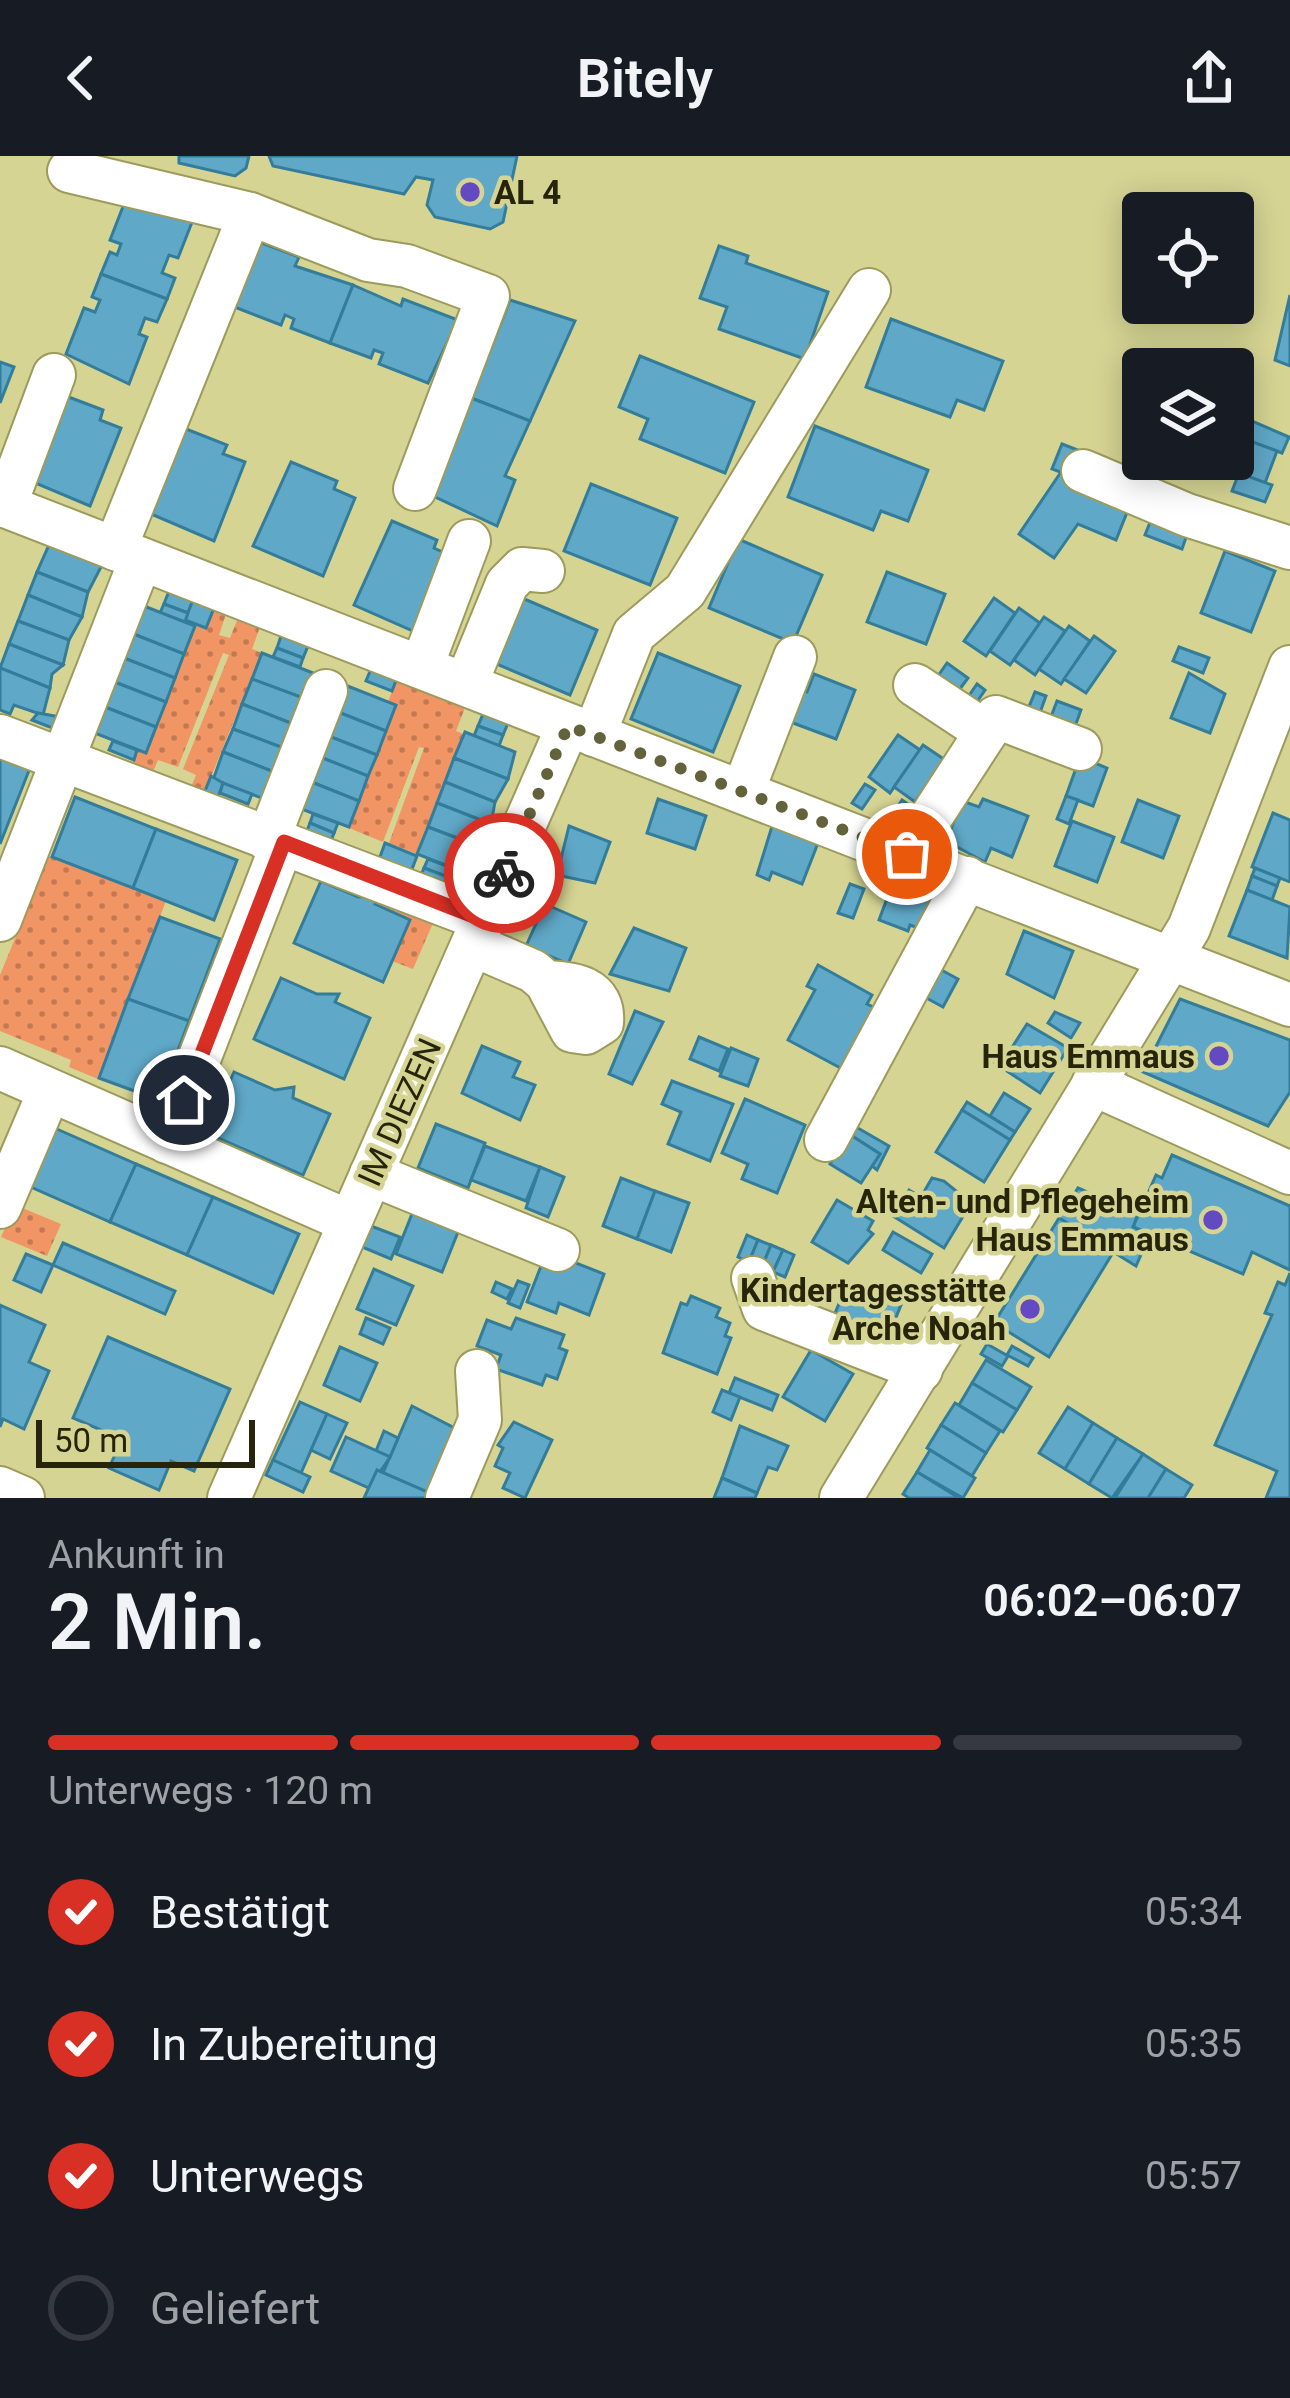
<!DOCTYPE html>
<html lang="de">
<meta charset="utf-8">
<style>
:root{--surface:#171b24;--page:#20242c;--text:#f1f3f6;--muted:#9ea1a6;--line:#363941;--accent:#d93025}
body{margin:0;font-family:Roboto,sans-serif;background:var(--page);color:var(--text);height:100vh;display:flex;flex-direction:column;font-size:45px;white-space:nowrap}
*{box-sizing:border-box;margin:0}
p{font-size:39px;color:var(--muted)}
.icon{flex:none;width:66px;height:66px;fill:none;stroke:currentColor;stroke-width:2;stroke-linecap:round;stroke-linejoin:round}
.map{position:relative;height:1342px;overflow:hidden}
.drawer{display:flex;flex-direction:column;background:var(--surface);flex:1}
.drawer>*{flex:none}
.controls{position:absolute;left:1122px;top:36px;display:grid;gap:24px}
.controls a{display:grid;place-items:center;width:132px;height:132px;border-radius:12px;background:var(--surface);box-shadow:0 6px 30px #0003;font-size:60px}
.scale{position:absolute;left:36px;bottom:30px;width:219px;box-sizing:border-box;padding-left:12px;border:6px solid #26250b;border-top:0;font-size:33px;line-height:42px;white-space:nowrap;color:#26250b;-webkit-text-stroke:9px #d5d493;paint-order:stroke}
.pin{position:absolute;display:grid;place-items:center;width:102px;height:102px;color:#fff;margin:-51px;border:6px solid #fff;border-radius:50%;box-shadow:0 3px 12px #0007}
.courier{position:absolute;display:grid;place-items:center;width:120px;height:120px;margin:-60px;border:9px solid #d93025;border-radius:50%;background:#fff;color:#222;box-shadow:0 3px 15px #0007}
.summary em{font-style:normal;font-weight:600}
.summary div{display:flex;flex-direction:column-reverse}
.summary{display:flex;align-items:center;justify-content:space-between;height:204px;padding:0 48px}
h1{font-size:78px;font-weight:600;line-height:90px}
.bar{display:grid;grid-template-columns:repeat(4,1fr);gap:18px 12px;align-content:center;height:144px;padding:0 48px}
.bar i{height:15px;border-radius:9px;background:var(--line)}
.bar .on{background:var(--accent)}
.bar p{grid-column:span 4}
ol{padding:0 48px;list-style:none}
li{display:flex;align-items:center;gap:36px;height:132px}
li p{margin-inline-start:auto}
li .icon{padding:12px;border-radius:50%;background:var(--accent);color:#fff;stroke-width:4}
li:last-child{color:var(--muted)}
li i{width:66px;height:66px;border:6px solid var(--line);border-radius:50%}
header{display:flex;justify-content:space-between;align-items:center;height:156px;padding:0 48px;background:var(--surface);font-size:54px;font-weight:600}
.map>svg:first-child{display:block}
.green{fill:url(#green-dots)}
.building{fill:#60a8c7;stroke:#337d9a;stroke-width:3}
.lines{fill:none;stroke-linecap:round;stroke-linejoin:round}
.minor-casing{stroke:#9d9b5c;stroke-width:46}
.minor{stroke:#fff;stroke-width:42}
.done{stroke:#63623b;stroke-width:12;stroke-dasharray:0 21.6}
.route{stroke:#d93025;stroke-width:15}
.poi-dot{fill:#6349c2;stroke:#d5d493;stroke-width:4.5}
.labels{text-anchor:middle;stroke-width:9;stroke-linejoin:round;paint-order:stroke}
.poi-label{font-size:33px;font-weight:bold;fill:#26250b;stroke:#d5d493;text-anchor:end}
.street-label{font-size:33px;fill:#26250b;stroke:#d5d493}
</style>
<header><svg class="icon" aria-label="back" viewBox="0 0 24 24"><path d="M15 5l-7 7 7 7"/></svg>Bitely<svg class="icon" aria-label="share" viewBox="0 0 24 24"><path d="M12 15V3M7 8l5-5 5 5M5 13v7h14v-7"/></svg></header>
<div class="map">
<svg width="1290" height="1342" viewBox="0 0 1290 1342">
<defs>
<pattern id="green-dots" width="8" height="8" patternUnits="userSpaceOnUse" patternTransform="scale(3)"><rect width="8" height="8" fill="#f19565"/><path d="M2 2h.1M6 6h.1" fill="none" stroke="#c37951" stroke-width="1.8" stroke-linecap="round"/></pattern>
</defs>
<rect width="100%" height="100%" fill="#d5d493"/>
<g class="green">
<polygon points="214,452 226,458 219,479 230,482 238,462 260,471 252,493 262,497 201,645 188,639 196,619 183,613 229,499 223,497 178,611 158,604 150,623 129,616 137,594 146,597 196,470 206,471"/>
<polygon points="397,522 466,549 456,575 463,578 417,698 389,687 424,592 419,591 383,686 349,672 396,549 388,546"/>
<polygon points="49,700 166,745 98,923 69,911 71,904 0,875 0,819"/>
<polygon points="390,738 437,758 413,813 392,805 410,764 384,752"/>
<polygon points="15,1049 61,1068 47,1100 1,1081"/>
</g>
<g class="building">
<polygon points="179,0 249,0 246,12 235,20 179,7"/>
<polygon points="269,0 517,0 503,66 490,73 435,61 427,49 433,24 416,21 404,38 273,10"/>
<polygon points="129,35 196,56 178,102 169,99 162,117 175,122 167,143 101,118 110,96 117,99 121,88 110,84"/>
<polygon points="251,83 299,101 295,110 353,129 330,187 291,172 294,163 285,159 281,169 232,150"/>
<polygon points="719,90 748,100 746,107 828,136 805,203 719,173 727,151 700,142"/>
<polygon points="101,118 167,143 157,166 145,162 139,178 147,181 129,228 66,198 84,152 95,156 100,144 92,141"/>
<polygon points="353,129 401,150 403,143 458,164 428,227 379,208 383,197 374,194 371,202 330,187"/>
<polygon points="1290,139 1290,210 1275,204"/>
<polygon points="510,144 575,165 530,265 471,242"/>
<polygon points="891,163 1003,205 984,254 957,244 950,261 866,231"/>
<polygon points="640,200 754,246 725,317 640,283 648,263 619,251"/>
<polygon points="0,206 14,211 0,247"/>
<polygon points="58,237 103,254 100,264 121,272 90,350 21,321"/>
<polygon points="471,242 530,265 505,320 515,324 497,370 433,340"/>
<polygon points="1233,257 1289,281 1282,297 1239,281 1233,287"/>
<polygon points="815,270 928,314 908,365 881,355 873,374 788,341"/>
<polygon points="181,271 227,289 223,298 245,306 214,385 144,355"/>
<polygon points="1239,281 1277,295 1265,327 1226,316"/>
<polygon points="1062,288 1078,294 1068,319 1052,313"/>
<polygon points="291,306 337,325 334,333 355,342 323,420 253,390"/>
<polygon points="1061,316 1132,344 1116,384 1078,368 1054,402 1019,378"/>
<polygon points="1239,317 1272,329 1265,346 1232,335"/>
<polygon points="591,328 677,362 650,429 564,395"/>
<polygon points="1155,354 1191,367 1182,393 1145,379"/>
<polygon points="392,365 437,384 434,392 455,402 422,479 354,449"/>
<polygon points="738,383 822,419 793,487 709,452"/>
<polygon points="49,389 102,409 88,436 37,416"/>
<polygon points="1225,395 1275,415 1251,476 1201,457"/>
<polygon points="37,416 88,436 82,461 28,439"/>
<polygon points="887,416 945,438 926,488 867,466"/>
<polygon points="169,435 193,444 188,457 164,448"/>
<polygon points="28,439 82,461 69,484 18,465"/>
<polygon points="515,439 597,474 570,539 487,504"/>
<polygon points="994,442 1015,457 986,500 964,485"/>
<polygon points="193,444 214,452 206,472 185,464"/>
<polygon points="164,448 188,457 185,466 160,457"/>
<polygon points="144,450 195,470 184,498 131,477"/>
<polygon points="1019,452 1040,467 1010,509 990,495"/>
<polygon points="1044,461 1065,475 1035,519 1014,504"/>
<polygon points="18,465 69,484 63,509 9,488"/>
<polygon points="1069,470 1090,485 1061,528 1039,513"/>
<polygon points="131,477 184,498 175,522 124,502"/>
<polygon points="281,480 308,490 303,502 277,492"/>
<polygon points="1094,480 1115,495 1086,537 1064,523"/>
<polygon points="9,488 63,509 52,518 50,532 0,512"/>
<polygon points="1179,491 1209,502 1203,517 1173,505"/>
<polygon points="277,492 303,502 300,511 273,501"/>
<polygon points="262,497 313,517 306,543 252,523"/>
<polygon points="658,497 740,530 713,596 631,563"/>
<polygon points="124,502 175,522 166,546 112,525"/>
<polygon points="947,507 968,522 954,541 933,527"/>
<polygon points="0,512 50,532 43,559 14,549 10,558 0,554"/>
<polygon points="371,513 397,522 392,535 366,525"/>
<polygon points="1189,517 1225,538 1210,577 1171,562"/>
<polygon points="814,518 855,534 836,583 785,564 797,533 807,536"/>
<polygon points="252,523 306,543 293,568 242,548"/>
<polygon points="112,525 166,546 156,571 105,551"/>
<polygon points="977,528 985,534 972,553 964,547"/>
<polygon points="345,529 396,549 386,575 333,554"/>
<polygon points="1035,536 1046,540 1038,562 1026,558"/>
<polygon points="1057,545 1081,554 1073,576 1049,566"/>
<polygon points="242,548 293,568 286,593 233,573"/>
<polygon points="105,551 156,571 146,597 92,576"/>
<polygon points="333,554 386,575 377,599 326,579"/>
<polygon points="38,557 60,561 55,573 32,564"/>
<polygon points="483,558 508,567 503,579 478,570"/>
<polygon points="478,570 503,579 499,590 474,580"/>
<polygon points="233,573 286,593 274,616 223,596"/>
<polygon points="465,576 515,596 508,623 454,602"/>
<polygon points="326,579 377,599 368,620 315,599"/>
<polygon points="898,579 920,594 890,637 869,621"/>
<polygon points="113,585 137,594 134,604 109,594"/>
<polygon points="923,589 945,604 915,646 894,631"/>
<polygon points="223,596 274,616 267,644 213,624"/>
<polygon points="315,599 368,620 359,645 309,625"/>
<polygon points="0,601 30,612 0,688"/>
<polygon points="1080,601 1107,612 1093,650 1066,640"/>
<polygon points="454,602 508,623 495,646 445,626"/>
<polygon points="211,620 223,627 215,650 201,645"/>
<polygon points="309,625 359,645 349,671 296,651"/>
<polygon points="445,626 495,646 491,668 437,647"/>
<polygon points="223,627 252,638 248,648 220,637"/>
<polygon points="865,628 875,634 862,653 852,647"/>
<polygon points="1066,640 1078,644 1069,668 1057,663"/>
<polygon points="75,641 156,673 133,732 52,701"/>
<polygon points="658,643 706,660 695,693 647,677"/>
<polygon points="983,643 1028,660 1012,701 991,692 985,706 946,685 962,645 979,651"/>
<polygon points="902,644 912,651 898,671 889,663"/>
<polygon points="1138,644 1179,660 1163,702 1122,686"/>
<polygon points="437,647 491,668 478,690 428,671"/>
<polygon points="1273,657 1290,664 1290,726 1252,711"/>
<polygon points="313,658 338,667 334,677 310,667"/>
<polygon points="1072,665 1114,681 1097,726 1055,710"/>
<polygon points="310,667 334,677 329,690 305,680"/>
<polygon points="773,667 818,687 802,728 772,716 769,724 757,719"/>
<polygon points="569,670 610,686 595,727 557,719"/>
<polygon points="428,671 478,690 471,719 417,698"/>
<polygon points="156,673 237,704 214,764 133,732"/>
<polygon points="385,687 417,700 409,721 377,709"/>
<polygon points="428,703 452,712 448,721 424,712"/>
<polygon points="424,712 448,721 443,734 419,724"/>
<polygon points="1255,712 1280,722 1277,730 1252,720"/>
<polygon points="897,716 940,732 924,774 910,769 908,775 879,764"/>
<polygon points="1252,720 1277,730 1272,744 1247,734"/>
<polygon points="321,725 358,741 379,740 375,748 410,764 383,826 294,787"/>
<polygon points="850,728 864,733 853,762 838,757"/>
<polygon points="1247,734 1290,751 1287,802 1229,780"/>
<polygon points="545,748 586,766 568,808 526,790"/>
<polygon points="160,761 220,783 189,865 128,843"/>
<polygon points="634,772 686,792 669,835 610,818"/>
<polygon points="1024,775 1073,795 1054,842 1007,818"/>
<polygon points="818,809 872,839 867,848 882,855 848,916 788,884 815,834 807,830"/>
<polygon points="934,810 958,823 943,851 919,838"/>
<polygon points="281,822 317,838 339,838 335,846 370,862 344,923 254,883"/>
<polygon points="128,843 189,865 159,944 99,922"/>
<polygon points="1180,843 1290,884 1290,936 1268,970 1143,916"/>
<polygon points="635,855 663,866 632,928 609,918"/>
<polygon points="1055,856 1080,867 1071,882 1048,867"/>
<polygon points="1027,868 1068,892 1040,937 992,905 1001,891 1009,896"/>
<polygon points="699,881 728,893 719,915 690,903"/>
<polygon points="482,890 520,906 513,921 535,929 520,964 462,937"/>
<polygon points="731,892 758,903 748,930 720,920"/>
<polygon points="234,916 275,934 294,931 293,942 330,958 303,1019 207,977"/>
<polygon points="672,925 733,948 710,1005 668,988 681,956 662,948"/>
<polygon points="1004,937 1030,953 1015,976 990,960"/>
<polygon points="745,943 805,969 777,1037 742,1023 748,1008 722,997"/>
<polygon points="967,946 1015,976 1010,984 962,954"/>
<polygon points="962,954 1010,984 984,1026 936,996"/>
<polygon points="844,964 889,990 877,1014 872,1010 880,998 849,978"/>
<polygon points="436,968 485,987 468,1032 418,1012"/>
<polygon points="50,970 136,1008 110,1066 24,1028"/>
<polygon points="849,978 880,998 861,1027 830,1008"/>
<polygon points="485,990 540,1011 526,1045 471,1024"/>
<polygon points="1172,999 1290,1050 1290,1114 1252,1096 1243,1118 1133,1071 1156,1019 1162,1022"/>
<polygon points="136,1008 213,1041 187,1099 110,1066"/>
<polygon points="540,1011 564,1021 548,1061 526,1052"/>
<polygon points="621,1022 655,1035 637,1083 603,1070"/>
<polygon points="932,1022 944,1025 971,1047 944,1092 893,1060 909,1034 921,1041"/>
<polygon points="1078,1032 1138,1058 1133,1071 1150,1078 1136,1110 1059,1062"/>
<polygon points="655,1035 689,1047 671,1096 637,1083"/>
<polygon points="213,1041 299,1078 273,1137 187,1099"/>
<polygon points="418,1043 464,1061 442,1116 396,1098"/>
<polygon points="837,1044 873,1065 868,1074 873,1078 848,1107 812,1086"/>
<polygon points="1059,1062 1114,1095 1049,1201 994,1167"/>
<polygon points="371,1070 400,1081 391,1103 362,1091"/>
<polygon points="893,1076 932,1098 921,1117 883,1094"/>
<polygon points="747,1079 758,1084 749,1106 738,1101"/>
<polygon points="758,1084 771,1089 762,1111 749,1106"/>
<polygon points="63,1087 175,1135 165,1158 53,1109"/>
<polygon points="771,1089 783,1094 773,1116 762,1111"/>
<polygon points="783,1094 794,1099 785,1121 773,1116"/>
<polygon points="26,1098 53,1109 41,1136 14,1124"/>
<polygon points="558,1100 604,1118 589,1159 559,1147 556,1157 527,1146 543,1105"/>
<polygon points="374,1113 413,1130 396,1169 357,1153"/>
<polygon points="1290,1117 1290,1342 1266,1342 1277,1315 1215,1289 1272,1159 1265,1157 1278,1126 1285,1129"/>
<polygon points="518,1125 529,1129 520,1152 508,1147"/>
<polygon points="496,1126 512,1133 507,1143 492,1136"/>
<polygon points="847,1128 901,1149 883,1193 829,1172"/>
<polygon points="691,1140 720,1152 716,1161 730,1167 725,1180 731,1182 717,1218 663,1197 681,1147 687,1149"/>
<polygon points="0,1149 45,1169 29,1206 49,1215 24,1273 3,1263 0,1271"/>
<polygon points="366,1162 390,1172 383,1188 360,1178"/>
<polygon points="516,1162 564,1179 559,1192 567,1195 557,1223 546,1219 542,1229 496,1213 501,1199 477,1190 487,1164 511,1173"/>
<polygon points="108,1181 230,1233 194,1315 171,1305 159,1334 109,1312 122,1283 73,1262"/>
<polygon points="987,1188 1008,1200 1002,1210 981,1198"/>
<polygon points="1012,1190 1033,1202 1028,1210 1007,1199"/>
<polygon points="340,1191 377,1207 360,1245 324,1229"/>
<polygon points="811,1194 853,1218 825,1265 783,1241"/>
<polygon points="986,1204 1031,1231 1017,1254 972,1227"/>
<polygon points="735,1222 778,1239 772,1254 729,1237"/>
<polygon points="972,1227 1017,1254 1003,1276 959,1249"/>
<polygon points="722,1234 740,1241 731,1264 713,1256"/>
<polygon points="300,1246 327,1258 301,1317 273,1304"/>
<polygon points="955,1247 1000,1275 986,1297 941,1269"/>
<polygon points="412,1250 470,1280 439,1342 383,1317"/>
<polygon points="1068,1251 1093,1267 1065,1313 1039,1297"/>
<polygon points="327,1258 347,1267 330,1303 311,1294"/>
<polygon points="514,1266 552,1284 525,1342 503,1332 510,1317 495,1310 503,1292 498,1289"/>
<polygon points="1093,1267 1117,1282 1089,1328 1065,1313"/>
<polygon points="941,1269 986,1297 972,1320 927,1292"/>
<polygon points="740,1270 788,1290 777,1314 768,1311 757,1337 722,1322"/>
<polygon points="384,1275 398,1282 390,1301 376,1295"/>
<polygon points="346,1281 390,1301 369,1332 331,1315"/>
<polygon points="1117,1282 1143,1298 1112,1342 1089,1328"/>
<polygon points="930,1294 975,1322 963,1342 917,1316"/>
<polygon points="1143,1298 1166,1313 1148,1342 1115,1342"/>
<polygon points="273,1304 310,1321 303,1336 266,1319"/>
<polygon points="1166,1313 1192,1329 1184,1342 1148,1342"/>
<polygon points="377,1314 439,1341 438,1342 364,1342"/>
<polygon points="917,1316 959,1342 909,1342 903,1338"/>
<polygon points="722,1322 757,1337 755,1342 714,1342"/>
</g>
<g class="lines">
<g class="minor-casing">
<g id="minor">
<polyline points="69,15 250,58 368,104 407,110 488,140 415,333"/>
<polyline points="1083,315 1187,359 1290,392"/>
<polyline points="0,348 1290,849"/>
<polyline points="5,350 54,219"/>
<polyline points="115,393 250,58"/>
<polyline points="422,510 469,385"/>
<polyline points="466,528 507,428 522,413 543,415"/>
<polyline points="915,529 986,576"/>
<polyline points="594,579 634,478 685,435 869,134"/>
<polyline points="0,580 484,764"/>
<polyline points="743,635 795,501"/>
<polyline points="268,684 326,535"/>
<polyline points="907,698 996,561 1080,593"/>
<polyline points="0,764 141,403"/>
<path d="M473,789L533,815L546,826L572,875L586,877L602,867C605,831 574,827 546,826"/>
<polyline points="0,912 350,1066"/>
<polyline points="1093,928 1290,1017"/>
<polyline points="826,984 967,722"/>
<polyline points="167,986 283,686"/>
<polyline points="371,1018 558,1094"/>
<polyline points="0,1051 49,936"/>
<polyline points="753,1122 764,1153 921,1214"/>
<polyline points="0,1332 23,1342"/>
<polyline points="229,1342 568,570"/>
<polyline points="447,1342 480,1264 477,1215"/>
<polyline points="841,1342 1189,772 1290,511"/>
</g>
</g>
<use href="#minor" class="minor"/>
</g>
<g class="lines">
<polyline class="done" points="504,717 568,570 907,698"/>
<polyline class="route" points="184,944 284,686 484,764 504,717"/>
</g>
<g class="poi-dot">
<circle cx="470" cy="36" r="12"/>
<circle cx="1219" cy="900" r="12"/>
<circle cx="1213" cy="1064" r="12"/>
<circle cx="1030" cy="1153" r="12"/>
</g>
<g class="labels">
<g class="poi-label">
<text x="494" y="48" text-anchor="start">AL 4</text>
<text x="1195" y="912">Haus Emmaus</text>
<text x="1189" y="1057">Alten- und Pflegeheim<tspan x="1189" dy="38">Haus Emmaus</tspan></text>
<text x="1006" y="1146">Kindertagesstätte<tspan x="1006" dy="38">Arche Noah</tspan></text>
</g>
<g class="street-label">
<text transform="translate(399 956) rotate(-66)" y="12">IM DIEZEN</text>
</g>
</g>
</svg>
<div class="controls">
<a><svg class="icon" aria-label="locate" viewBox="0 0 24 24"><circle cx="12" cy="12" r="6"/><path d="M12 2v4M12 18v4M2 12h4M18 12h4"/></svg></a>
<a><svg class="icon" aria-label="layers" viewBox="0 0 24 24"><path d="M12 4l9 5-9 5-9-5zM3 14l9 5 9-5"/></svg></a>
</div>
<div class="scale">50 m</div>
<div class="pin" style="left:907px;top:698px;background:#ea580c"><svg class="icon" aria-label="bag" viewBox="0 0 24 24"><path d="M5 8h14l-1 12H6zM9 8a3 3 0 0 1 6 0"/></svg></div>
<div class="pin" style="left:184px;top:944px;background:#1f2937"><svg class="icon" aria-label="home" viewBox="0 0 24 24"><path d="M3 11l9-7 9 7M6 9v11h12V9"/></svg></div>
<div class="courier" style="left:504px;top:717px"><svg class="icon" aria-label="bike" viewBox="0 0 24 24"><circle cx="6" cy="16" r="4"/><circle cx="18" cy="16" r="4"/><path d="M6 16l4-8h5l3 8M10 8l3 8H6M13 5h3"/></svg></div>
</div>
<section class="drawer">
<div class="summary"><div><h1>2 Min.</h1><p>Ankunft in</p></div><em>06:02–06:07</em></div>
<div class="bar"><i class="on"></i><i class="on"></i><i class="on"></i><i></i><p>Unterwegs · 120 m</p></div>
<ol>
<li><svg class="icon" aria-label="check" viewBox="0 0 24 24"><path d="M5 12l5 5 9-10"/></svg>Bestätigt<p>05:34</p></li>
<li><svg class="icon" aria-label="check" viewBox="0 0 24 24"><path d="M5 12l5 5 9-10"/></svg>In Zubereitung<p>05:35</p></li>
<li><svg class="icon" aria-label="check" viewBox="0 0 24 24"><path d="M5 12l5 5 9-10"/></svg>Unterwegs<p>05:57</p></li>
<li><i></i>Geliefert</li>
</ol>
</section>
